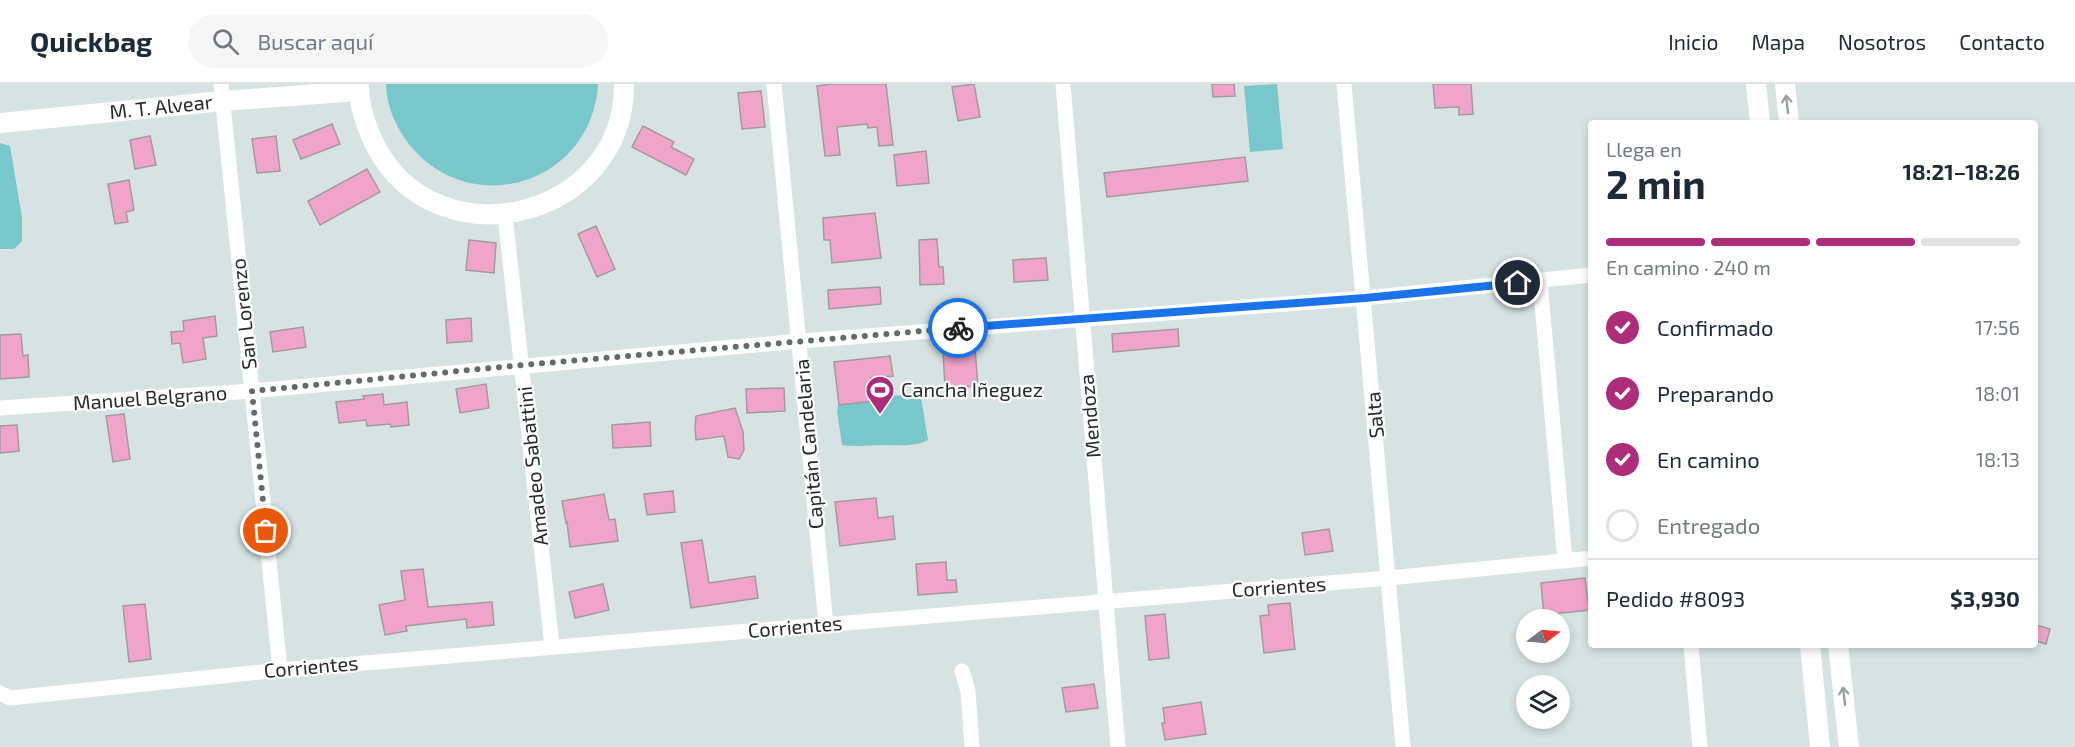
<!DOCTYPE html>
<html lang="es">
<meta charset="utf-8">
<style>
:root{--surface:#fff;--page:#f6f6f7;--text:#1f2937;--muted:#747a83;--line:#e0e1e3;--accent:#ad2d7a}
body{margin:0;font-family:"Exo 2",sans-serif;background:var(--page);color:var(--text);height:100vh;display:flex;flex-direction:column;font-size:22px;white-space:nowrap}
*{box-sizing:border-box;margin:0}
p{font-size:20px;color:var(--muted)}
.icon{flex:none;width:33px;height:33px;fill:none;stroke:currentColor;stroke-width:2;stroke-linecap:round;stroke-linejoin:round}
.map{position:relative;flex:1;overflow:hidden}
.panel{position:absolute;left:1588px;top:36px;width:450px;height:528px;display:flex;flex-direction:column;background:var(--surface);border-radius:6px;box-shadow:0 3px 9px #0003}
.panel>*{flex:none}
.needle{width:39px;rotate:74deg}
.buttons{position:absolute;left:1516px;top:525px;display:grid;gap:12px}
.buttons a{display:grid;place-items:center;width:54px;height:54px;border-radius:50%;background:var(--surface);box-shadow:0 3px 9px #0003;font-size:30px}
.pin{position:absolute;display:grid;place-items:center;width:51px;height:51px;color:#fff;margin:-26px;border:3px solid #fff;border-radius:50%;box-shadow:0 2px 6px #0007}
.courier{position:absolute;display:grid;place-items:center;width:60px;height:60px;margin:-30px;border:4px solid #1a73e8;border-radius:50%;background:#fff;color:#222;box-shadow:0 2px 8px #0007}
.head em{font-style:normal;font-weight:700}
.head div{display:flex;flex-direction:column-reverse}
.head{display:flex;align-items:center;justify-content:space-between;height:102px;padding:0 18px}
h1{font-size:39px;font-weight:700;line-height:45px}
.bar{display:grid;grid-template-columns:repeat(4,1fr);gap:9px 6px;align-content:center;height:72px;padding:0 18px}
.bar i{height:8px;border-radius:4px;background:var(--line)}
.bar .selected{background:var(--accent)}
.bar p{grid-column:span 4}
.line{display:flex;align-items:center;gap:15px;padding:0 18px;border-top:2px solid var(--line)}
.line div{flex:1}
ol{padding:0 18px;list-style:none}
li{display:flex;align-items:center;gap:18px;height:66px}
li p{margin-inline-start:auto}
li .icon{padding:6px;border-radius:50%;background:var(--accent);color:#fff;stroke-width:4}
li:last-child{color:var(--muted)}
li i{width:33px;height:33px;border:3px solid var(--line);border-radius:50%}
header{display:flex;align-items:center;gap:36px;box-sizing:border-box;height:84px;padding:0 30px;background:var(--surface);border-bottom:2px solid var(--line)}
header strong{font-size:28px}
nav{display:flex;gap:33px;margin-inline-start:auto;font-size:21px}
.search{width:420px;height:54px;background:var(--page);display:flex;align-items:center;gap:15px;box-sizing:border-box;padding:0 21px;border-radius:33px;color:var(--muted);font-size:22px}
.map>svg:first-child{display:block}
.green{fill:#78c7cb}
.building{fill:#f1a4ca;stroke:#a39a9e;stroke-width:1.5}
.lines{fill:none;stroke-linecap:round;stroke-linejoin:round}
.minor{stroke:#fff;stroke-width:15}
.tertiary{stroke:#fff;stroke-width:20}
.oneway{stroke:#9d9f9f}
.done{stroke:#646b6b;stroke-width:6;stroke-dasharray:0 10.8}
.route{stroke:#1a73e8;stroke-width:8}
.labels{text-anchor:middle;stroke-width:4.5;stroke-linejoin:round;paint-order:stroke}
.street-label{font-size:20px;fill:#262a2a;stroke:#fff}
.poi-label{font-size:20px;fill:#262a2a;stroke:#fff;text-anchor:start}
</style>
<header>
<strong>Quickbag</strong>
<div class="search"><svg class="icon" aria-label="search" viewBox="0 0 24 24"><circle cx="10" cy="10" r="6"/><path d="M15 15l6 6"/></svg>Buscar aquí</div>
<nav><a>Inicio</a><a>Mapa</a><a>Nosotros</a><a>Contacto</a></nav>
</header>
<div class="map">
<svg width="2075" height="663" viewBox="0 0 2075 663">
<rect width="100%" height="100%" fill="#d7e3e3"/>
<g class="green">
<path d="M386,0H598C592,100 470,138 408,59C396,43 386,21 386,0Z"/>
<polygon points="1277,0 1283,65 1250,68 1244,2"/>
<polygon points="0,59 10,62 22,134 22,157 14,165 0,165"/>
<path d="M913,311L921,313L928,356C915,363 900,361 885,361C870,361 857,363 842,361L837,327L839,317L877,312Z"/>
</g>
<g class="building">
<polygon points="832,0 886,0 893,61 879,62 877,43 868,44 867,40 837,43 840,71 825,72 817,2"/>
<polygon points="974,0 980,33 958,37 952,3"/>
<polygon points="1212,0 1234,0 1235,12 1213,13"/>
<polygon points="1433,0 1471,0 1473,30 1459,31 1459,23 1435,24"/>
<polygon points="761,7 765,43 742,45 738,9"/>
<polygon points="332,40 340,60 301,75 293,56"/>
<polygon points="643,42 674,58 671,63 694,75 686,91 632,63"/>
<polygon points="150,52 156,81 135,85 130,56"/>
<polygon points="276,52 280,87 257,89 252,55"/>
<polygon points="926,67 929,99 897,102 894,71"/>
<polygon points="1245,73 1248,97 1107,113 1104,89"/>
<polygon points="367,85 380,108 320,141 308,117"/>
<polygon points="129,96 134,126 126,128 128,138 115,140 108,100"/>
<polygon points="875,129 881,174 832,179 830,156 824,156 823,134"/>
<polygon points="596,142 615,185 597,193 578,150"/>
<polygon points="937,155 939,183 943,183 944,200 920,201 919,156"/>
<polygon points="469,156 496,159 494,189 466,186"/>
<polygon points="1046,174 1048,196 1014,198 1013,176"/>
<polygon points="880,203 881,220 829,225 828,206"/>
<polygon points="215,232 217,252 203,254 206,275 183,279 180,259 172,260 171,248 184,247 183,237"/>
<polygon points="471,234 472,257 447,259 446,236"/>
<polygon points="303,243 306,263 273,268 270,248"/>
<polygon points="1178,245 1179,262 1113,268 1112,250"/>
<polygon points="21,250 23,272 28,271 29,293 0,295 0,251"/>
<polygon points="975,265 978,302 945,304 943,266"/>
<polygon points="890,272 893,292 870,294 873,317 839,321 834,278"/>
<polygon points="486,300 489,324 460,329 456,305"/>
<polygon points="784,304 785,327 747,329 746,305"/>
<polygon points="383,310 384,321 407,318 409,341 391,343 390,340 367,342 366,336 339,339 336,318 364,315 363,312"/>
<polygon points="735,324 743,348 744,366 739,375 728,373 724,352 696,356 695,343 696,332"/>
<polygon points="124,330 130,375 113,378 106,332"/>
<polygon points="650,338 651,362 613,364 612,341"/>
<polygon points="17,341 19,367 0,369 0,342"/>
<polygon points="673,407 675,428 647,431 644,410"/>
<polygon points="604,410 609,436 615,435 618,457 570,463 567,438 566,439 562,417"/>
<polygon points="876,414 878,434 893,432 895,455 840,462 835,418"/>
<polygon points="1329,445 1333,467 1305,471 1302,449"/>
<polygon points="702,456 709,499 755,492 758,514 691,524 681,459"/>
<polygon points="946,478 947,496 956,496 957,508 918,511 916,480"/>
<polygon points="423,485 428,523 492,518 494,541 467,544 466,535 406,542 407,547 385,551 379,521 405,516 401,487"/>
<polygon points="1585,494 1589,526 1544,531 1541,499"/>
<polygon points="603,500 609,526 575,534 569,508"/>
<polygon points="1290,519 1295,565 1264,569 1260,532 1269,531 1268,521"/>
<polygon points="145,520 151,575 129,578 123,522"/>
<polygon points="1165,530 1169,574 1149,576 1145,532"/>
<polygon points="2036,541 2050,545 2046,560 2036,557"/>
<polygon points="1094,600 1098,624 1066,628 1062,604"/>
<polygon points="1201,618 1206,650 1165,656 1162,639 1165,639 1163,624"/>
</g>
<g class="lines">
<g class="minor">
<polyline points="221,0 280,586"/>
<polyline points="774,0 826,541"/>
<polyline points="1063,0 1118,663"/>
<polyline points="1344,0 1403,663"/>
<polyline points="505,131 552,562"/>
<polyline points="1540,197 1565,477"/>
<polyline points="0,324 252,307 800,257 1365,214 1591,191"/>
<polyline points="1691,561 1700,663"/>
<polyline points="962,587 968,607 972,663"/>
<polyline points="0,609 10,614 280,586 1389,494 1592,474"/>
</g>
<g class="tertiary">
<path d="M359,0C358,21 366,42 375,61C437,181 625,135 624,0"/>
<polyline points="1756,0 1760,39"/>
<polyline points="1785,0 1789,39"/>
<polyline points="0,39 223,17 358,7"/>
<polyline points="1810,561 1820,663"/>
<polyline points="1838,561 1849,663"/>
</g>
</g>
<defs><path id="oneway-shaft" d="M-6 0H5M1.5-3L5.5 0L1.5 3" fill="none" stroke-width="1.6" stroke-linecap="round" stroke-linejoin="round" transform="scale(1.5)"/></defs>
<g class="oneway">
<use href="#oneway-shaft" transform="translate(1787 20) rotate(-96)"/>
<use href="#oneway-shaft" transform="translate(1844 612) rotate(-96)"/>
</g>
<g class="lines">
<polyline class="done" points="266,447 252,307 522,281 958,244"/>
<polyline class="route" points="958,244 1365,214 1518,199"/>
</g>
<defs>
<g id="stadium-pin" transform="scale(1.5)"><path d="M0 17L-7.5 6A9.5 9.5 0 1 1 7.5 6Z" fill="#ad2d7a" stroke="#fff"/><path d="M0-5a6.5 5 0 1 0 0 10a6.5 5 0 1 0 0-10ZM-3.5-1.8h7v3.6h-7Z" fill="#fff"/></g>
</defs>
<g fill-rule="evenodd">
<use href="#stadium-pin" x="880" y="306"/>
</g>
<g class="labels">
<g class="street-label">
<text transform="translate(161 23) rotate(-6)" y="7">M. T. Alvear</text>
<text transform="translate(244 230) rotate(-96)" y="7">San Lorenzo</text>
<text transform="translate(150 314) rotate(-4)" y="7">Manuel Belgrano</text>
<text transform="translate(1375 331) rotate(-95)" y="7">Salta</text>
<text transform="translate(1090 332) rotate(-95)" y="7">Mendoza</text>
<text transform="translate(809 360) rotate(-95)" y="7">Capitán Candelaria</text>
<text transform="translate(533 382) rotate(-96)" y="7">Amadeo Sabattini</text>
<text transform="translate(1279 503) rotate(-4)" y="7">Corrientes</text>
<text transform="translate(795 543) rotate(-5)" y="7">Corrientes</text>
<text transform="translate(311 583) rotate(-5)" y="7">Corrientes</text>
</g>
<g class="poi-label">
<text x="901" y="313">Cancha Iñeguez</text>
</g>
</g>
</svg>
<div class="buttons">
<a><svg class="needle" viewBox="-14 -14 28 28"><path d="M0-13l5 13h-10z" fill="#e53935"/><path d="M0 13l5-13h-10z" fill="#747a83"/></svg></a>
<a><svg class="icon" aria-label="layers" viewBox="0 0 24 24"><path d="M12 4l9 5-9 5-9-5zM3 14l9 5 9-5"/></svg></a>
</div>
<div class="pin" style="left:266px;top:447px;background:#ea580c"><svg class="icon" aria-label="bag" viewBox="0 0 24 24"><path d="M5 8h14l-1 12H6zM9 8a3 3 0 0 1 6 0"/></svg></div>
<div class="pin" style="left:1518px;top:199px;background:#1f2937"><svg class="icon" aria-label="home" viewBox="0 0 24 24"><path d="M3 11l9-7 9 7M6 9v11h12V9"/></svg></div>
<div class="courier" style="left:958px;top:244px"><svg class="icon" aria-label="bike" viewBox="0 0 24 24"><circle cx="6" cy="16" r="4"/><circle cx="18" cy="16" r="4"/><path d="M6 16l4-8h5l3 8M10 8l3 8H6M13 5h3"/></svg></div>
<section class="panel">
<div class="head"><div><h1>2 min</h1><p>Llega en</p></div><em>18:21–18:26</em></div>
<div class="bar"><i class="selected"></i><i class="selected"></i><i class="selected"></i><i></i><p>En camino · 240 m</p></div>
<ol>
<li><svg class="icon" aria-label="check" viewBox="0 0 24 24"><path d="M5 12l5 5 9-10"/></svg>Confirmado<p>17:56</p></li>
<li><svg class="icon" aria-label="check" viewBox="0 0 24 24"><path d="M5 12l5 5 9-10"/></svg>Preparando<p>18:01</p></li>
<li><svg class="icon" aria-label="check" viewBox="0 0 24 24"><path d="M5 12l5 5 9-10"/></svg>En camino<p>18:13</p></li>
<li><i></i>Entregado</li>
</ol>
<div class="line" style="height:78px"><div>Pedido #8093</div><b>$3,930</b></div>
</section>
</div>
